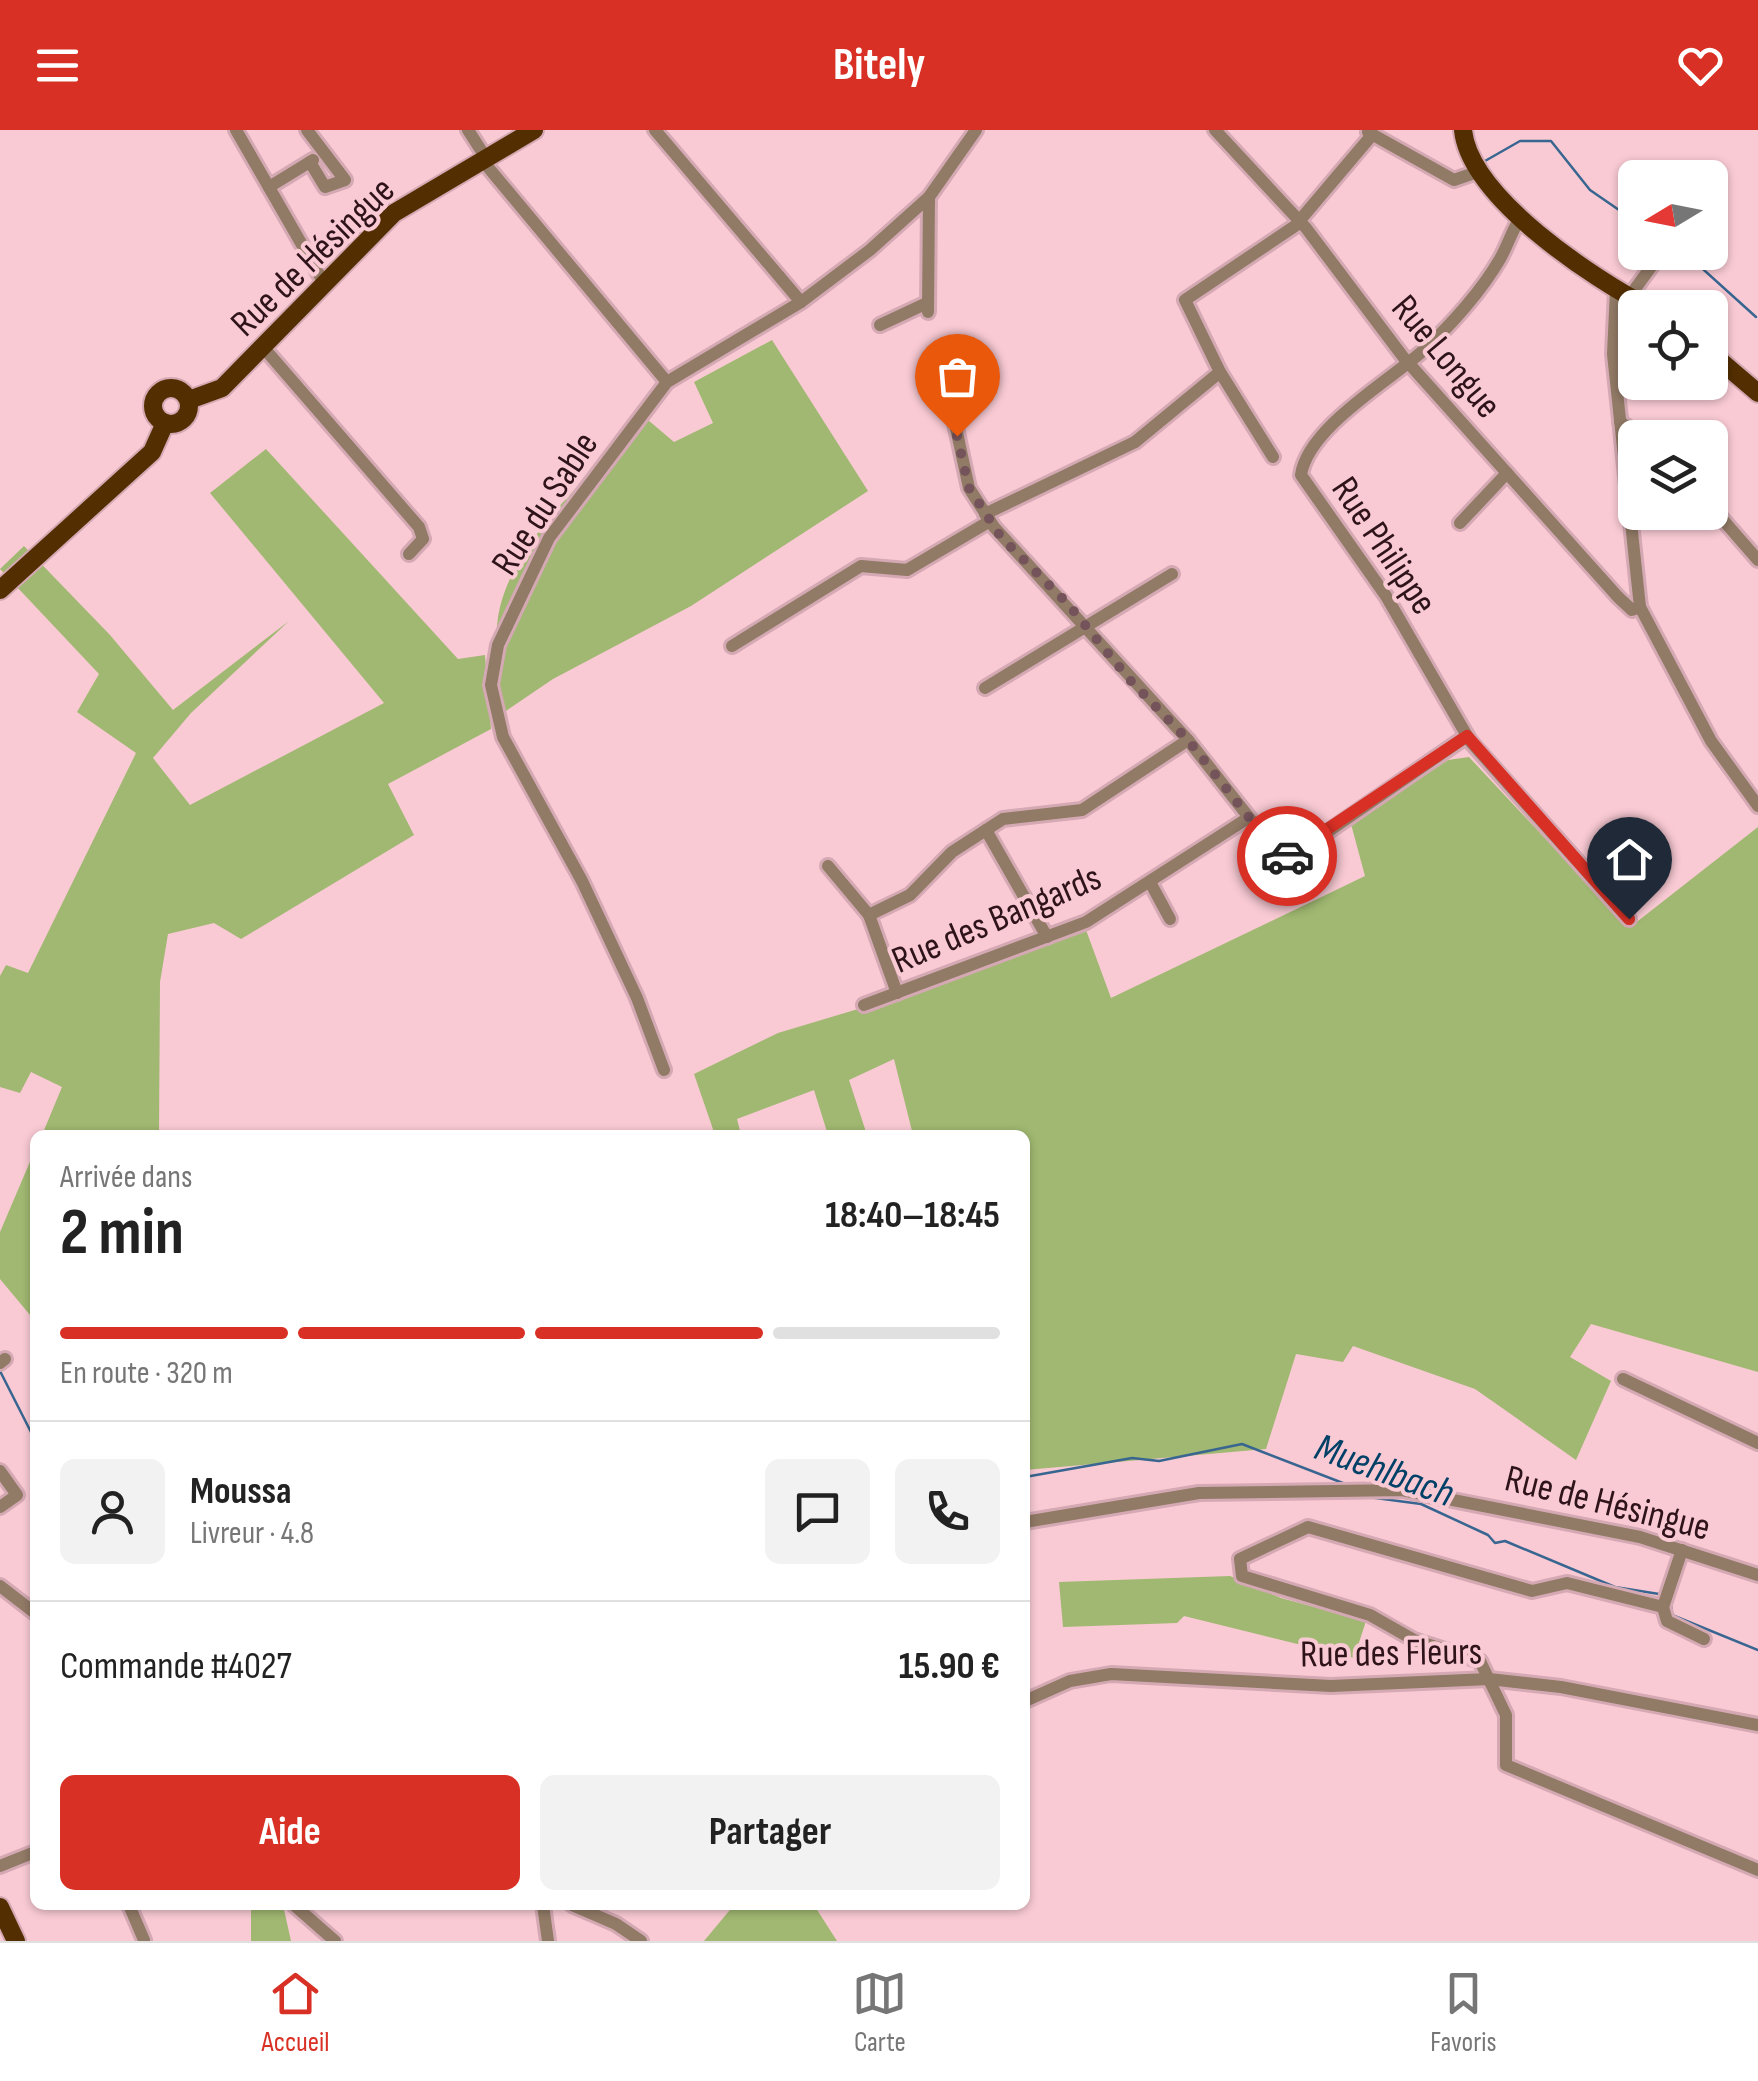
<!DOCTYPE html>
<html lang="fr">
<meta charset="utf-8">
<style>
:root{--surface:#fff;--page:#f2f2f2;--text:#222;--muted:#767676;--line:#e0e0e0;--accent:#d93025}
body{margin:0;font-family:"Sofia Sans Condensed",sans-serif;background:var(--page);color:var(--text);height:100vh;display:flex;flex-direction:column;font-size:38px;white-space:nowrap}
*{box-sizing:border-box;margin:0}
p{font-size:32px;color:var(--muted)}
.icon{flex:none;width:55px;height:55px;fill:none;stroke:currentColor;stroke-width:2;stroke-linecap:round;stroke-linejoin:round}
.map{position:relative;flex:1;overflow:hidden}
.panel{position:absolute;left:30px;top:1000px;width:1000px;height:780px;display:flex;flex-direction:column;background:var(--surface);border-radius:15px;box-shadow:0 2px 8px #0004}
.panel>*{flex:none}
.needle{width:65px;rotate:260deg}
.fabs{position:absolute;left:1618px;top:30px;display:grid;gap:20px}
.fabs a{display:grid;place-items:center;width:110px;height:110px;border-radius:15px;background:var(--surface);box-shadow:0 2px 8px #0004;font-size:50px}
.pin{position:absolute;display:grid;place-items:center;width:85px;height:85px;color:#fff;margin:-102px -42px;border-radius:50% 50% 50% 0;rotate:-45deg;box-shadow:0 0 10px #0007}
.pin .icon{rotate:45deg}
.courier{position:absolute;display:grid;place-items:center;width:100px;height:100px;margin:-50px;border:8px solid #d93025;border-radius:50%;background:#fff;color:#222;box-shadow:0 2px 12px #0007}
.headline em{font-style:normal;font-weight:700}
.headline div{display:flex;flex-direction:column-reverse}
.headline{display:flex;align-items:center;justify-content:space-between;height:170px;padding:0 30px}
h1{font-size:65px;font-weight:700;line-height:75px}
.bar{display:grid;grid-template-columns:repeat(4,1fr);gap:15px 10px;align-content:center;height:120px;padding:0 30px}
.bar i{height:12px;border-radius:8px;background:var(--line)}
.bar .current{background:var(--accent)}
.bar p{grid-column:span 4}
.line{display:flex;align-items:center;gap:25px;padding:0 30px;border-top:2px solid var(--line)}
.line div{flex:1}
.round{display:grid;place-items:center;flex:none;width:105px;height:105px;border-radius:15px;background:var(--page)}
.cta{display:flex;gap:20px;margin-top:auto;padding:20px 30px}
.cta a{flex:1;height:115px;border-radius:15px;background:var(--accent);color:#fff;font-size:40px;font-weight:700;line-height:115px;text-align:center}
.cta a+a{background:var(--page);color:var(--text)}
header{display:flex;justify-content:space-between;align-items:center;height:130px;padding:0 30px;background:var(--accent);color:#fff;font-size:45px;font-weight:700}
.dock{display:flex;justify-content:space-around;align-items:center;height:140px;border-top:2px solid var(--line);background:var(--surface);font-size:28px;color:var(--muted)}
.dock a{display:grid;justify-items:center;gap:5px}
.dock .current{color:var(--accent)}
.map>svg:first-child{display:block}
.green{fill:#a0b871}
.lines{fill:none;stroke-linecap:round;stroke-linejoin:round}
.stream{stroke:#386690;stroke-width:2.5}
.minor-casing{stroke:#d4a9b3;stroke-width:18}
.major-casing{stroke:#d4a9b3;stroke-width:22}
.minor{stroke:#917a66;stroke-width:12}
.major{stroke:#532e00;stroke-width:18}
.done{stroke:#75535b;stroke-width:10;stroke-dasharray:0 18}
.route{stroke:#d93025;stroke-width:12}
.labels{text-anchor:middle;stroke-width:8;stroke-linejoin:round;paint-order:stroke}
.street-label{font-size:38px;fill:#2e131a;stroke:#f9cad4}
.water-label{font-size:40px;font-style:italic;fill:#014067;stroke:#f9cad4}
</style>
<header><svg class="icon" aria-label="menu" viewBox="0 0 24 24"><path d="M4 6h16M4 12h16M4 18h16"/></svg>Bitely<svg class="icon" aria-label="heart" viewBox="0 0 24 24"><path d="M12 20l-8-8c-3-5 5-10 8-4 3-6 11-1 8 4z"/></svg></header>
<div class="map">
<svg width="1758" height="1811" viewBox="0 0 1758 1811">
<rect width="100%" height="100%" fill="#f9cad4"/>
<g class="green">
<path d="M772,210L868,361L691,476L553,549L500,585C499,552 492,509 500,477C518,405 595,338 648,290L674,312L713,293L694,252Z"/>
<polygon points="266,319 458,529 485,525 491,599 388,654 414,705 241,809 214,793 168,804 160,852 159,1005 42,1005 62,957 31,942 20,963 0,957 0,846 6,835 28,843 136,623 77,582 99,544 0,439 24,416 110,505 173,580 289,491 191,583 153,628 190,675 384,573 210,363"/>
<polygon points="1469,627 1629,798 1758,697 1758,1242 1591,1194 1570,1227 1611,1251 1576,1330 1475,1259 1353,1216 1343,1232 1296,1224 1266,1319 1025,1340 1025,1005 913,1005 894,929 849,950 867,1005 828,1005 814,960 737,989 741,1005 715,1005 694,944 778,903 928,858 1086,800 1111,868 1365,746 1351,694 1448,630"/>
<polygon points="35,1020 35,1191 0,1149 0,1102"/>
<polygon points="1230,1446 1281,1468 1366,1491 1354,1528 1184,1486 1177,1493 1063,1497 1059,1452"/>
<polygon points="251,1775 283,1775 291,1811 251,1811"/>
<polygon points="734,1775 814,1775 837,1811 704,1811"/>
</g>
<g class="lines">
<g class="stream">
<polyline points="1485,31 1520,11 1551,11 1590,60 1635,91"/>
<polyline points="1684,122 1756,187"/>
<polyline points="0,1241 35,1310"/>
<polyline points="1025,1347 1132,1328 1159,1331 1242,1314 1348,1355"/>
<polyline points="1368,1367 1421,1374 1488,1405 1495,1413 1505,1411 1615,1457 1659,1464"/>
<polyline points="1671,1475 1672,1485 1758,1520"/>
</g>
<g class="minor-casing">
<g id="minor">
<polyline points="236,0 324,153"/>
<polyline points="307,0 345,50 325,57 310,32"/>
<polyline points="468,0 486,28"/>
<polyline points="655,0 801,172"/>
<polyline points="1215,0 1306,98 1404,228 1618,467 1632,480 1640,477"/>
<polyline points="1368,2 1454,50 1480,41"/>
<polyline points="482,30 667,252"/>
<polyline points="269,57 313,30"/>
<path d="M1521,87C1512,100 1508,115 1500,129C1482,160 1452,194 1425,219C1391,250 1308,297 1301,345L1386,466L1470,611L1629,789"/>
<polyline points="1616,160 1613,224 1640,477 1711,611 1758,676"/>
<polyline points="1629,167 1662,122"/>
<polyline points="928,182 929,67"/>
<polyline points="880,195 927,173"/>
<polyline points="263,217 419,397 423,409 409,424"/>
<polyline points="941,229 969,358 994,397 1188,610 1277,723 1291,727 1467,606"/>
<polyline points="1620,292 1645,308"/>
<polyline points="1273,327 1220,242 1185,170 1295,96 1372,5"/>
<polyline points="1710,375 1758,430"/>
<polyline points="985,384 1135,312 1220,242"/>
<polyline points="1460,393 1507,343"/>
<polyline points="732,516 861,436 907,440 990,391"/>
<polyline points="985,558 1172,444"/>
<polyline points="986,700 1047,807"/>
<polyline points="828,736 869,785 897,863"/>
<polyline points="1150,752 1170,789"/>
<polyline points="869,785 910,765 952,722 1003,689 1082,680 1188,610"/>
<polyline points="864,875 1086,792 1248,688"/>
<polyline points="664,940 637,868 582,751 503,607 491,555 498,515 549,408 667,252 801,172 870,120 929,67 976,0"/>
<polyline points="0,1233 5,1229"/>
<polyline points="1623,1249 1758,1313"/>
<polyline points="0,1341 17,1365 0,1377"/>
<polyline points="1025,1392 1199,1363 1402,1360 1640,1407 1758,1445"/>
<polyline points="1682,1420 1663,1477 1567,1453 1532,1461 1308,1397 1240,1429 1242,1446 1370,1485 1414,1510 1480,1531 1506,1585 1506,1635 1758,1740"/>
<polyline points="0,1456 35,1483"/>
<polyline points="1663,1477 1667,1491 1704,1509"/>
<polyline points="1025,1571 1070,1551 1111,1544 1331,1556 1489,1549 1561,1557 1758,1595"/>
<polyline points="0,1736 35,1722"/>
<polyline points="129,1775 144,1810"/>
<polyline points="294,1775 335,1811"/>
<polyline points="543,1775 548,1811"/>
<polyline points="572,1775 616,1794 641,1811"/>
</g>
</g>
<g class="major-casing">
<g id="major">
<path d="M1463,0C1470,68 1594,149 1650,178"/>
<polyline points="1710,222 1758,263"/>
<circle cx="171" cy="276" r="18"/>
<polyline points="189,270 222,258 394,83 534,0"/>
<polyline points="0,460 152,322 165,293"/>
<polyline points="0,1777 16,1811"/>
</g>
</g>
<use href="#minor" class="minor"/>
<use href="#major" class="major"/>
</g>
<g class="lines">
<polyline class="done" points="957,306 969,358 1001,407 1067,473 1130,550 1188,610 1277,723 1287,726"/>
<polyline class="route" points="1287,726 1467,606 1629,789"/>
</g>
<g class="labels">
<g class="street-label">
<text transform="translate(312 126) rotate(-44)" y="13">Rue de Hésingue</text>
<text transform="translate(1447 226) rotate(50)" y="13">Rue Longue</text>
<text transform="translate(544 373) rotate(-57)" y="13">Rue du Sable</text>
<text transform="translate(1385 415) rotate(56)" y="13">Rue Philippe</text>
<text transform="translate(996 788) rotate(-23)" y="13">Rue des Bangards</text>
<text transform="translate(1608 1372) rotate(14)" y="13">Rue de Hésingue</text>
<text transform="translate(1391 1522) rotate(-1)" y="13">Rue des Fleurs</text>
</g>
<g class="water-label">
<text transform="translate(1385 1339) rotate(20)" y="14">Muehlbach</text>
</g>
</g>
</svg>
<div class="fabs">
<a><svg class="needle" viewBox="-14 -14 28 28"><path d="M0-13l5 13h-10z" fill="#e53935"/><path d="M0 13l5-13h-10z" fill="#767676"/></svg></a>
<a><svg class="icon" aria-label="locate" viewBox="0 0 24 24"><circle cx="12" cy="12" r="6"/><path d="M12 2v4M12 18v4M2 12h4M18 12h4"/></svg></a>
<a><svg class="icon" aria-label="layers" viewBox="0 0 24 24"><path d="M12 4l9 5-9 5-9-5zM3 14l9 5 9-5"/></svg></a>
</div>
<div class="pin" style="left:957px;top:306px;background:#ea580c"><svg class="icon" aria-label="bag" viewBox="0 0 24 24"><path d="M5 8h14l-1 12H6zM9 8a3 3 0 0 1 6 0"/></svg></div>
<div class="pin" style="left:1629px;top:789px;background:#1f2937"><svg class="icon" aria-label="home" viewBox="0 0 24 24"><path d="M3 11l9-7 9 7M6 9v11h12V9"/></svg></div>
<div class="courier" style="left:1287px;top:726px"><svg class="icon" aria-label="car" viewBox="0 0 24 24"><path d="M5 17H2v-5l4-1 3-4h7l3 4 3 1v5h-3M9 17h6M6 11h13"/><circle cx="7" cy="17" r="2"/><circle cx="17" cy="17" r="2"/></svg></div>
<section class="panel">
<div class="headline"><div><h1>2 min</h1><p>Arrivée dans</p></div><em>18:40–18:45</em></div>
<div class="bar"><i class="current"></i><i class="current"></i><i class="current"></i><i></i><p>En route · 320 m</p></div>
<div class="line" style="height:180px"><a class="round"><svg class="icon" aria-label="person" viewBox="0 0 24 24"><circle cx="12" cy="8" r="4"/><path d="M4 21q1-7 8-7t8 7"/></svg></a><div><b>Moussa</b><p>Livreur · 4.8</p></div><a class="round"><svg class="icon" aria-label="chat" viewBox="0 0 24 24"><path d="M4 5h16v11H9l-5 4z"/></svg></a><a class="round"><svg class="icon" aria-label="phone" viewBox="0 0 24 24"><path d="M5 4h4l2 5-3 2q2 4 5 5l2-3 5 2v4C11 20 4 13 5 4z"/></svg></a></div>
<div class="line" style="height:130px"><div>Commande #4027</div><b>15.90 €</b></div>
<div class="cta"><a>Aide</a><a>Partager</a></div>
</section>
</div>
<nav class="dock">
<a class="current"><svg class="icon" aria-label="home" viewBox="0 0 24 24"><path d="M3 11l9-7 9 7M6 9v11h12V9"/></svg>Accueil</a>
<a><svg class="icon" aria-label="map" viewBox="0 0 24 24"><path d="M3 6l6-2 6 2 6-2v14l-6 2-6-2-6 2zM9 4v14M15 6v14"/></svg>Carte</a>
<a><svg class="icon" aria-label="saved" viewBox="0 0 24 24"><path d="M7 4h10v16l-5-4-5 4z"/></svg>Favoris</a>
</nav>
